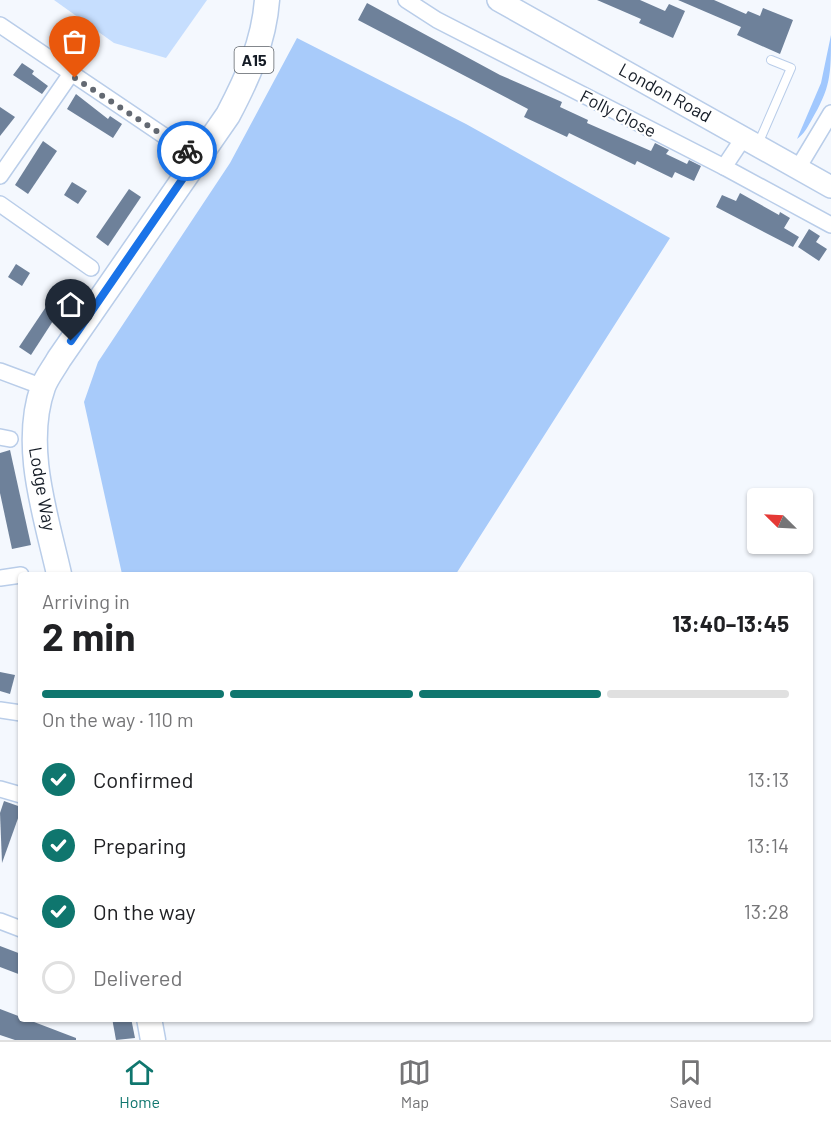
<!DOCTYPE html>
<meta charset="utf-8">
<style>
:root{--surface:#fff;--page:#f2f2f2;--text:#202124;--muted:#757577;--line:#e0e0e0;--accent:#0f766e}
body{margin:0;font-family:Barlow,sans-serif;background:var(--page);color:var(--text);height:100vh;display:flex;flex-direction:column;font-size:22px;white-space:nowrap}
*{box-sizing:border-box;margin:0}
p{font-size:20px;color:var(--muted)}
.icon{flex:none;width:33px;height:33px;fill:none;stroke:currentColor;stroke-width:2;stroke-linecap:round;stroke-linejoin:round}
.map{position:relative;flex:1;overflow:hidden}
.details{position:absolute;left:18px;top:572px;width:795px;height:450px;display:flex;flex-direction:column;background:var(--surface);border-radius:6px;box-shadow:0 2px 4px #0004}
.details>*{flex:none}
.needle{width:39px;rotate:294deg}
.fabs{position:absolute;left:747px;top:488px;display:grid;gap:12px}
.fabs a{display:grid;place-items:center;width:66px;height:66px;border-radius:6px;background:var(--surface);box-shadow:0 2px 4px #0004;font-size:30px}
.pin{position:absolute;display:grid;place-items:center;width:51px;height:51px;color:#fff;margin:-62px -26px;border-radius:50% 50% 50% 0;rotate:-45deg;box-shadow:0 0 6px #0007}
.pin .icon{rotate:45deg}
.courier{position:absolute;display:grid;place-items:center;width:60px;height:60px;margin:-30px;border:4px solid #1a73e8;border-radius:50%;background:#fff;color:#222;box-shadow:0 2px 8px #0007}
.headline em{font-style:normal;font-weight:700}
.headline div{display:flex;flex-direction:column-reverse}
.headline{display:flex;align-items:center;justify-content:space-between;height:102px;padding:0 24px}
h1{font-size:39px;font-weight:700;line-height:45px}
.bar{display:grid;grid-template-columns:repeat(4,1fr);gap:9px 6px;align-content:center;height:72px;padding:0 24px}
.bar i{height:8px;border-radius:4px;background:var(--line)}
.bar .selected{background:var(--accent)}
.bar p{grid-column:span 4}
ol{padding:0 24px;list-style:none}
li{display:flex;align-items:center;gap:18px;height:66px}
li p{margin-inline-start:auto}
li .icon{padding:6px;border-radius:50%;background:var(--accent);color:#fff;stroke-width:4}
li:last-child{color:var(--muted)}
li i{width:33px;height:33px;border:3px solid var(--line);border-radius:50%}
.dock{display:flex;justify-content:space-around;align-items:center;height:84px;border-top:2px solid var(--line);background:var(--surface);font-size:16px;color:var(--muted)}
.dock a{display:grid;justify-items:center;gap:3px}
.dock .selected{color:var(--accent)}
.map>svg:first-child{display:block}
.green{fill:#a1c8fe}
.forest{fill:#a8cbfa}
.water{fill:#c6defe}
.building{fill:#6e819a}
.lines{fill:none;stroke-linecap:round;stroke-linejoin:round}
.lane-casing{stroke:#b9cde9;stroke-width:10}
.street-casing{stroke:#b9cde9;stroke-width:18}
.secondary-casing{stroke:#b9cde9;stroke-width:24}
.primary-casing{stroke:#b9cde9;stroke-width:27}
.lane{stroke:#fff;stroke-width:8}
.street{stroke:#fff;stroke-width:15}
.secondary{stroke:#fff;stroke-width:21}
.primary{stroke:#fff;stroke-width:24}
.done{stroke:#636972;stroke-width:6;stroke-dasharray:0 10.8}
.route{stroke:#1a73e8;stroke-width:8}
.labels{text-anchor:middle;stroke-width:4.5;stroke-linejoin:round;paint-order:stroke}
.shield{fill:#fff;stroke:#5b6067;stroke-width:1.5}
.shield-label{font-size:16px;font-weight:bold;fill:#151c26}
.street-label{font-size:18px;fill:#151c26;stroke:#fff}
</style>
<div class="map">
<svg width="831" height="1040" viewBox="0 0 831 1040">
<rect width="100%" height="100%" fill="#f4f8fe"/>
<path class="green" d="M831,35C831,75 831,87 811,121C807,128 804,134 797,139L821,83Z"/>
<polygon class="forest" points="297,38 466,124 670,238 456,574 122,574 84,402 98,362 230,163"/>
<polygon class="water" points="54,0 207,0 166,58 114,43"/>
<g class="building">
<polygon points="597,0 640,0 665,11 669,4 685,11 673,38 639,23 641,19"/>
<polygon points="678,0 714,0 746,14 748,11 760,16 763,8 793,20 780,54 737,35 741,27"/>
<polygon points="367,3 500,75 562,102 560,107 588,120 587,123 651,151 655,143 669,150 666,154 687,164 689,160 701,166 694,181 675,172 672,178 637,161 635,165 569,133 567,137 524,117 528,109 358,20"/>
<polygon points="22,63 34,71 32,74 48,86 42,94 13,75"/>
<polygon points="76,94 108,119 110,116 122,124 113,138 67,109"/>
<polygon points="0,107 15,117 0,136"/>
<polygon points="43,141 57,151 28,194 15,185"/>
<polygon points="72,182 87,191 78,204 64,195"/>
<polygon points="129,189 141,197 108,246 96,237"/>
<polygon points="740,193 779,215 780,212 790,218 784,228 799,237 793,247 716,207 722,195 736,201"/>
<polygon points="809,229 820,236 816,242 827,249 819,261 798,247"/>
<polygon points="16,264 30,273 22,286 8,277"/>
<polygon points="64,280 75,287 31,355 19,347"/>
<polygon points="10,450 31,545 12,549 0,493 0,453"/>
<polygon points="0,672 15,675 10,694 0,691"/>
<polygon points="4,801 21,807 21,810 2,863 0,813"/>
<polygon points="0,946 21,954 21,975 0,967"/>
<polygon points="0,1009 76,1038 76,1040 15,1040 0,1035"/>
<polygon points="112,1018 131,1018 135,1038 116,1040"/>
</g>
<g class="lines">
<g class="lane-casing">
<polyline id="lane" points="758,144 791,68 771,60"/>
</g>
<g class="street-casing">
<g id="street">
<polyline points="406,0 437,20 724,167 831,225"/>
<polyline points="0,25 197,158"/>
<polyline points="724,167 744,137"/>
<polyline points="798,168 831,113"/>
<polyline points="0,176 70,75"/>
<polyline points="0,204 91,268"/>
<polyline points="0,371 43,387"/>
<polyline points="0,437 10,439"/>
<polyline points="0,578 21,575"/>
<polyline points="0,710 21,713"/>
<polyline points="0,789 21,795"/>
<polyline points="0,921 21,929"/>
</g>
</g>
<g class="secondary-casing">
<polyline id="secondary" points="498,0 831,187"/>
</g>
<g class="primary-casing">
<g id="primary">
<path d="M59,574C46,516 22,446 43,387C46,378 54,368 59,359L228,115C247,79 264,42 267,0"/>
<polyline points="149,1018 153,1040"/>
</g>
</g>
<use href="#lane" class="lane"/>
<use href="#street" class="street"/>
<use href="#secondary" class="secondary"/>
<use href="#primary" class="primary"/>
</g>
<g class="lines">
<polyline class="done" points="75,78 187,151"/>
<polyline class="route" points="71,341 197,158 187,151"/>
</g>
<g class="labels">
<rect class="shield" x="234.5" y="47" width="39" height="26" rx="4.5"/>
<g class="shield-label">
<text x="254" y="66">A15</text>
</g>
<g class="street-label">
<text transform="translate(665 93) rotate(29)" y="6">London Road</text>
<text transform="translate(618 114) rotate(27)" y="6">Folly Close</text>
<text transform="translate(42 489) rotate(80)" y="6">Lodge Way</text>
</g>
</g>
</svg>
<div class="fabs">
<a><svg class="needle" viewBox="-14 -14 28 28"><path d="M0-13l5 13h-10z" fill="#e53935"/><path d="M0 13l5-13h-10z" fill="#757577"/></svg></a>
</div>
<div class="pin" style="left:75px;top:78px;background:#ea580c"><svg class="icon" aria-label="bag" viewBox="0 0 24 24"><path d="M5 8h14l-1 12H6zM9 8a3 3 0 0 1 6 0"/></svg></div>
<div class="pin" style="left:71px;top:341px;background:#1f2937"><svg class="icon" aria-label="home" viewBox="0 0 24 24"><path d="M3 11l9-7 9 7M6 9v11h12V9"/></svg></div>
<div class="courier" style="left:187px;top:151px"><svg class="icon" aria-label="bike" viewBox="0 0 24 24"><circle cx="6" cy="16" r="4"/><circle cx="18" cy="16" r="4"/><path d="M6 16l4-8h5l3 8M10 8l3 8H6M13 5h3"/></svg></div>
<section class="details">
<div class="headline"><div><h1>2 min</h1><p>Arriving in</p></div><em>13:40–13:45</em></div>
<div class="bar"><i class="selected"></i><i class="selected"></i><i class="selected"></i><i></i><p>On the way · 110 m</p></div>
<ol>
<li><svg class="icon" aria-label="check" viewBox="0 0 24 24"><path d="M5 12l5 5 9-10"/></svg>Confirmed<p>13:13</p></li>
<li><svg class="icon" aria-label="check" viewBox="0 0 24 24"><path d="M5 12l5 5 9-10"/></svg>Preparing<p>13:14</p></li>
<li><svg class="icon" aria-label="check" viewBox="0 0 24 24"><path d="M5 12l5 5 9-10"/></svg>On the way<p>13:28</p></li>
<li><i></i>Delivered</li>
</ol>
</section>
</div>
<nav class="dock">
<a class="selected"><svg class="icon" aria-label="home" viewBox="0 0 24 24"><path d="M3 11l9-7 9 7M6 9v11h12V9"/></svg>Home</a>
<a><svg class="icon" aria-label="map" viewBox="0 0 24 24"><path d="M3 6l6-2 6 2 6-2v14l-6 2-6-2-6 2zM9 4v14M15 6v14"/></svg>Map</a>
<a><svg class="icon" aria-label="saved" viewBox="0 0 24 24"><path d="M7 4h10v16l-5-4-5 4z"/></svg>Saved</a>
</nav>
